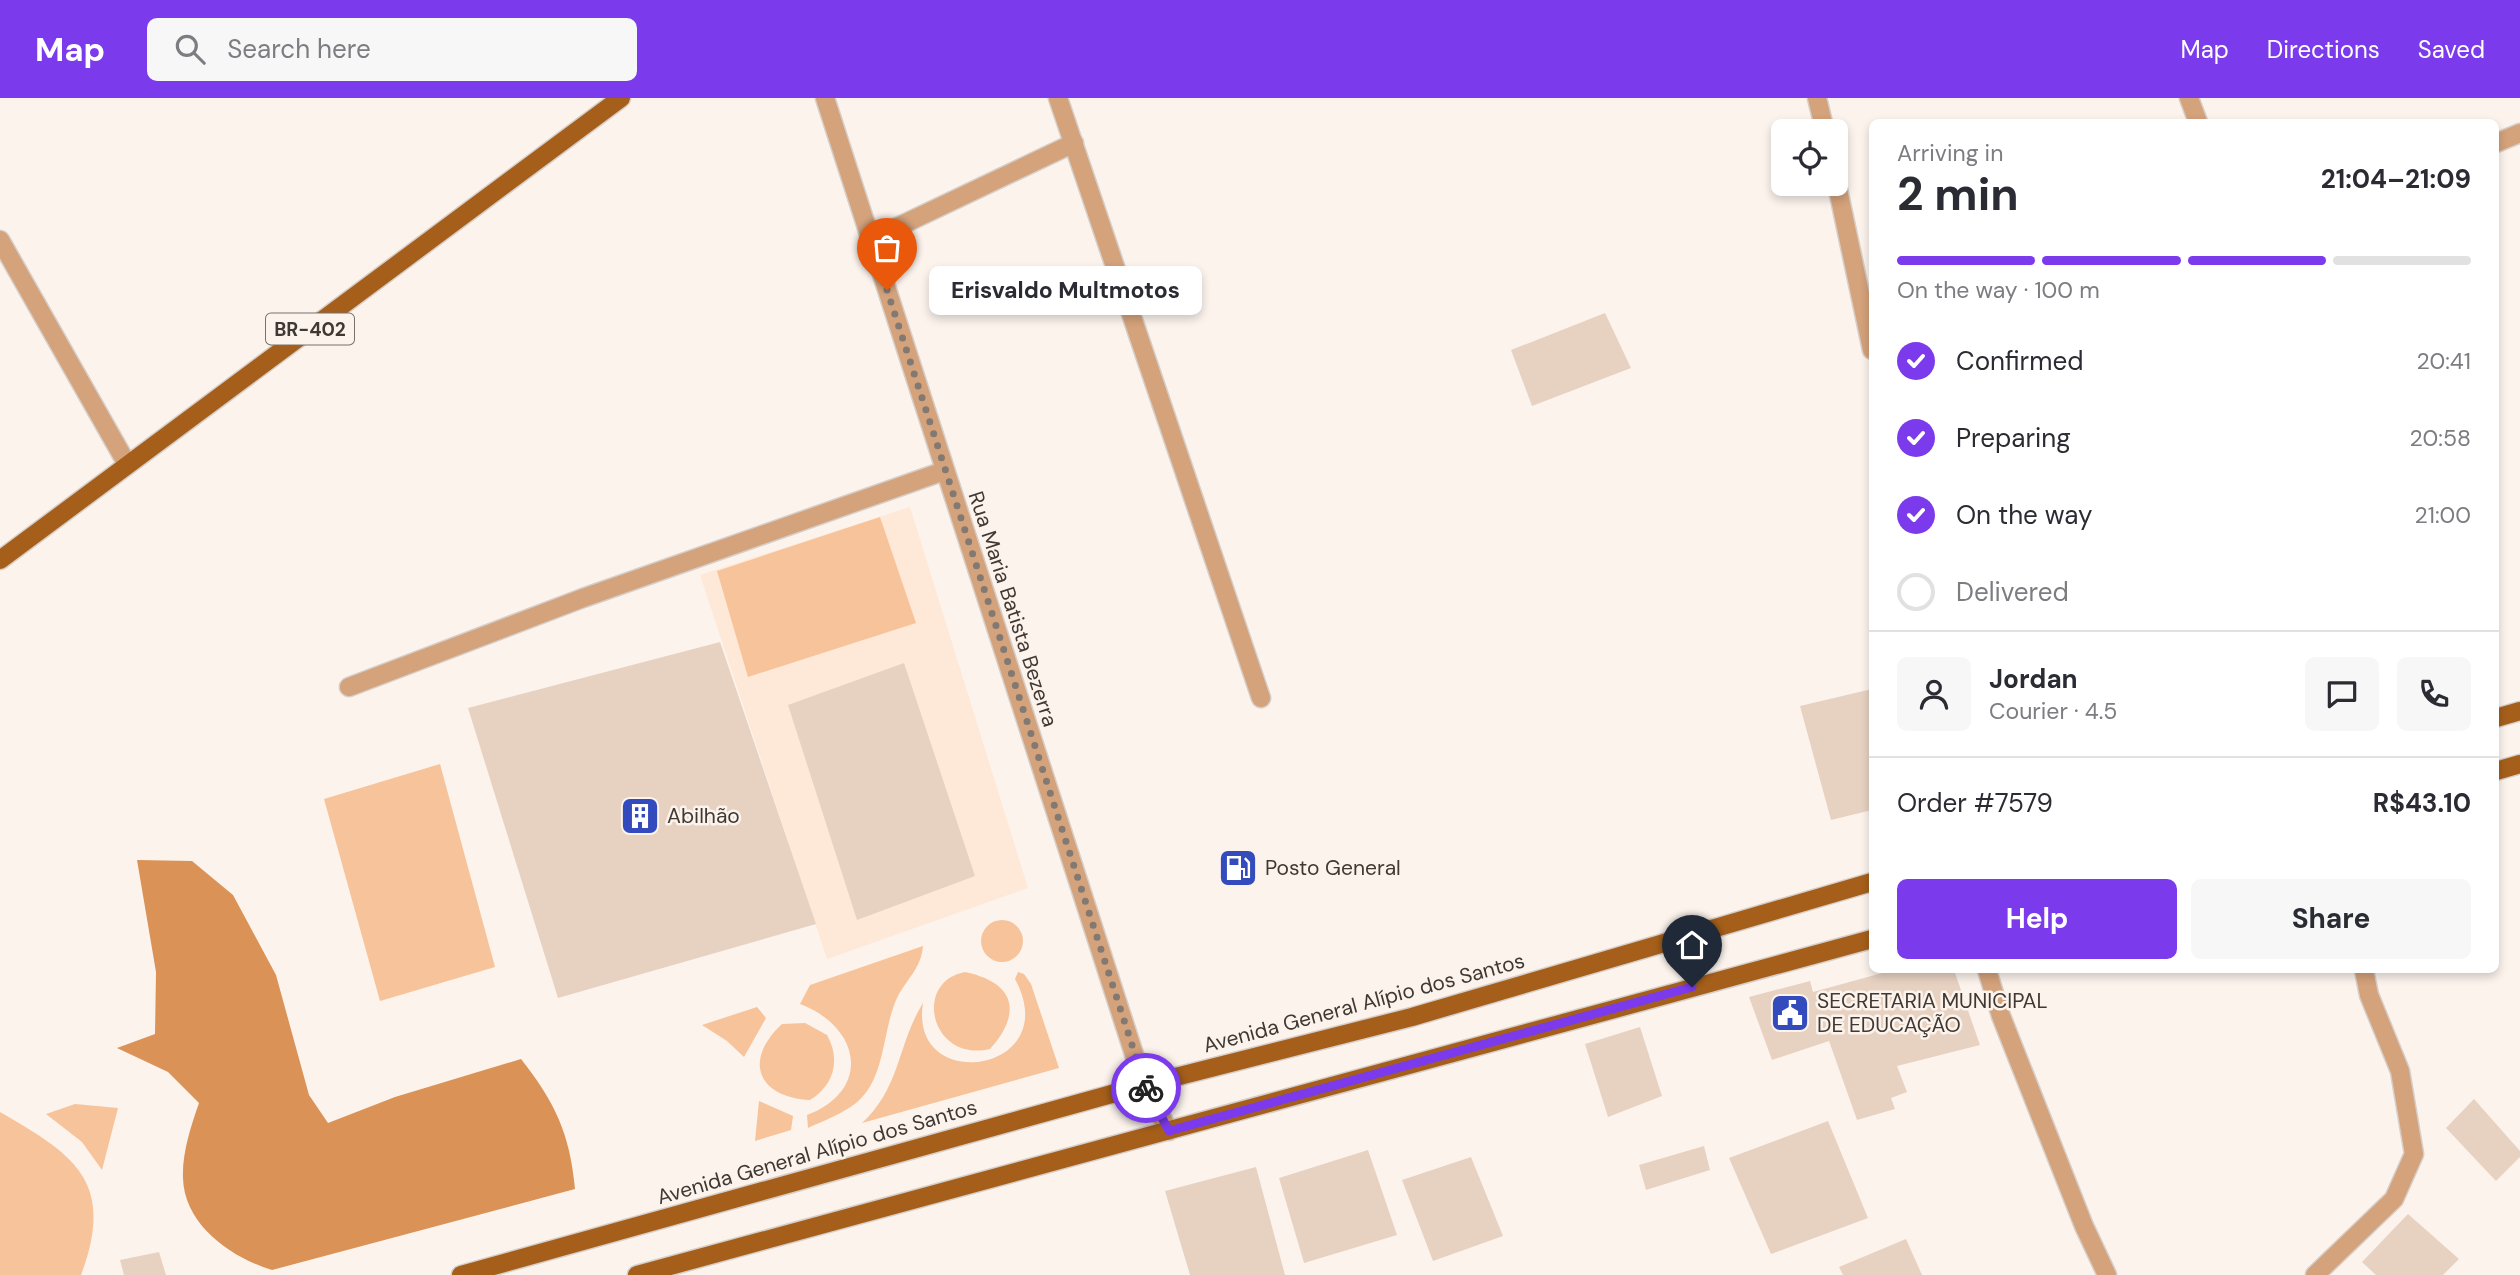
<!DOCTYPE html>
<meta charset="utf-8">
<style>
:root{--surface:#fff;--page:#f7f7f7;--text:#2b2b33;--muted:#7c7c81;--line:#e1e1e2;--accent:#7c3aed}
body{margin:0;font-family:"DM Sans",sans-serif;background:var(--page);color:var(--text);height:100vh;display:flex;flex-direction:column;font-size:26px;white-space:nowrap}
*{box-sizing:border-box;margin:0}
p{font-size:23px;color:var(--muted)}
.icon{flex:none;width:38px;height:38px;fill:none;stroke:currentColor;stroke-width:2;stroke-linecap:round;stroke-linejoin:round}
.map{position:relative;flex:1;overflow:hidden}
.drawer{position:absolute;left:1869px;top:21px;width:630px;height:854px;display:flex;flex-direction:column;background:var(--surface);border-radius:10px;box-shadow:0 4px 10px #0003}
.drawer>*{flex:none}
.controls{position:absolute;left:1771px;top:21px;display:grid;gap:14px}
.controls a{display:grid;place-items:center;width:77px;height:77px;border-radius:10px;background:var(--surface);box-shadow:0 4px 10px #0003;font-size:35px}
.pin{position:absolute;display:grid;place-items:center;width:60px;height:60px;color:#fff;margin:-72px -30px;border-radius:50% 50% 50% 0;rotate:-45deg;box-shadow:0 0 7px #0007}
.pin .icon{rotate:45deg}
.courier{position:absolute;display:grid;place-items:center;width:70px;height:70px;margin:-35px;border:5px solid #7c3aed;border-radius:50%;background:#fff;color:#222;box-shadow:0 2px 9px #0007}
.bubble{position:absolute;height:49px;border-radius:10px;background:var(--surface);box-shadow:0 4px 10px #0003;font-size:23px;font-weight:700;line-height:49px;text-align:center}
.overview em{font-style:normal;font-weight:700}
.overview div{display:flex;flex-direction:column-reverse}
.overview{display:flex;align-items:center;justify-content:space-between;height:119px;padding:0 28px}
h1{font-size:46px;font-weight:700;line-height:52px}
.bar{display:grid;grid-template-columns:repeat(4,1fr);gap:10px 7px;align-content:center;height:84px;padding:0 28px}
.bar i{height:9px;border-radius:5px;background:var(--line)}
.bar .active{background:var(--accent)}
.bar p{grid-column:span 4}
.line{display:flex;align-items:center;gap:18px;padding:0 28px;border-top:2px solid var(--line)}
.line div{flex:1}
.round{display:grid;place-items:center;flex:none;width:74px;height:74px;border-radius:10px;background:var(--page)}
ol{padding:0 28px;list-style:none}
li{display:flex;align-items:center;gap:21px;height:77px}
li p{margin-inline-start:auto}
li .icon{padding:7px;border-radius:50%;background:var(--accent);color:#fff;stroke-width:4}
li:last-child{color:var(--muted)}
li i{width:38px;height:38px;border:4px solid var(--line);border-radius:50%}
.primary-button{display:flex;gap:14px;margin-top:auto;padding:14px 28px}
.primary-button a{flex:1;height:80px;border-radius:10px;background:var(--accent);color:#fff;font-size:28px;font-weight:700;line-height:80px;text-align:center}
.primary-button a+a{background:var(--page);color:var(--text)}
header{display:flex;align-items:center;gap:42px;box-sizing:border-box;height:98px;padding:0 35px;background:var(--accent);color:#fff}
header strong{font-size:33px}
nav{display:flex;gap:38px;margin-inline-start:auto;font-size:24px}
.search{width:490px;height:63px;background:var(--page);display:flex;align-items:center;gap:18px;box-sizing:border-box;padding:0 24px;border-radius:10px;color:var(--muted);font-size:26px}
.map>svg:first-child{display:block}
.built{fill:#fee8d7}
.green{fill:#f7c39a}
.water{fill:#da9257}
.building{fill:#e7d2c2}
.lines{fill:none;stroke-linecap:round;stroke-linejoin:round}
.minor-casing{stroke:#d6cec8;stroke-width:21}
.primary-casing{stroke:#d6cec8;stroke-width:21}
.minor{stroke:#d4a27b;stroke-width:18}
.primary{stroke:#a55f1b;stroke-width:18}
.done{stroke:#827973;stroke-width:7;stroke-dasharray:0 12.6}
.route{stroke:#7c3aed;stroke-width:9}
.labels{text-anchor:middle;stroke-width:5;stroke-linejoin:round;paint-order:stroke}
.shield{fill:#fcf3ed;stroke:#78706a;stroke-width:2}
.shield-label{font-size:19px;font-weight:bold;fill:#403832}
.street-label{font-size:21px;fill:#403832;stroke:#fcf3ed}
.poi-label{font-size:21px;fill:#403832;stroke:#fcf3ed;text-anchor:start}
</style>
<header>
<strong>Map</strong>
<div class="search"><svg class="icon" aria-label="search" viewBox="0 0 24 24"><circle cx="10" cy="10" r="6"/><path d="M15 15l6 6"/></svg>Search here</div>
<nav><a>Map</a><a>Directions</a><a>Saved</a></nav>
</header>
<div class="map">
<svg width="2520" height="1177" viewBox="0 0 2520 1177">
<rect width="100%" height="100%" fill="#fcf3ed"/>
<polygon class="built" points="910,409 1028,790 827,861 700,477"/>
<g class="green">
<polygon points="880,419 916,525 748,579 717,473"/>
<polygon points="440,666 495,869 380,903 324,701"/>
<circle cx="1002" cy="843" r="21"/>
<path d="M923,848C921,871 907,880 897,900C882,932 886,981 856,1005C842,1016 823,1023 808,1030L807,1017C872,992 861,929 800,906L810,887Z"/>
<path d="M965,874C1013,884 1024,913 990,951C931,965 912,884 965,874Z"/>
<path d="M1018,874L1024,876L1031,886L1059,970L862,1025C901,989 897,947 923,905C908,998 1066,975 1015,881Z"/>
<polygon points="757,909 766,920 744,959 727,943 702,927"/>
<path d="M805,925L827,937C841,962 834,987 810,1002C757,999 743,962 782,926Z"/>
<polygon points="759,1003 793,1018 791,1032 755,1043"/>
<polygon points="75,1006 118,1010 102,1072 82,1044 46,1016"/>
<path d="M0,1014C74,1057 116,1083 81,1177H0Z"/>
</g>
<path class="water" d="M137,762L192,763L233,797L276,877L309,997L328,1025L395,999L521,961C555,1004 570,1036 575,1091L272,1172C232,1160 184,1127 183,1080C182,1055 191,1028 199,1005L168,974L117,950L155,936L156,874Z"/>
<g class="building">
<polygon points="1605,215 1631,270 1532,308 1511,252"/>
<polygon points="720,544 816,826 558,900 468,610"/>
<polygon points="904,565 975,778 857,822 788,607"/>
<polygon points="1872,591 1872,712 1831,722 1800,608"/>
<polygon points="1893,872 1954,872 1980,947 1897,968 1907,994 1891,1000 1895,1011 1857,1022 1829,943 1772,962 1749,899 1810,883 1813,894"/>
<polygon points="1640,929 1662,998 1608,1019 1585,946"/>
<polygon points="2474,1001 2520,1053 2520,1059 2496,1083 2446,1030"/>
<polygon points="1828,1023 1868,1120 1771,1156 1729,1060"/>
<polygon points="1704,1048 1710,1072 1646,1092 1639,1067"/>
<polygon points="1368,1052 1397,1137 1304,1165 1279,1080"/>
<polygon points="1471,1059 1503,1138 1433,1163 1402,1082"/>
<polygon points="1256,1069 1285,1177 1190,1177 1165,1093"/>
<polygon points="2408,1116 2459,1161 2443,1177 2376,1177 2362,1164"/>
<polygon points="1906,1141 1922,1177 1843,1177 1839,1169"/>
<polygon points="159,1154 166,1177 124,1177 120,1162"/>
</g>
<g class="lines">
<g class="minor-casing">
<g id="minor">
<polyline points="825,0 1144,987 1169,1033"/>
<polyline points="1058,0 1261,600"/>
<polyline points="1817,0 1825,33"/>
<polyline points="2189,0 2198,24"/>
<polyline points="2496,45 2520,35"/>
<polyline points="1836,82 1872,252"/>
<polyline points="0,142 127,366"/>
<polyline points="870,142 1074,45"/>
<polyline points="349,589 583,500 944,373"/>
<polyline points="1987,872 2001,918 2084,1128 2107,1177"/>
<polyline points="2315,1177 2394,1101 2414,1056 2400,973 2369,897 2364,872"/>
</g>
</g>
<g class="primary-casing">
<g id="primary">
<polyline points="0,462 621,0"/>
<polyline points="2496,620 2520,613"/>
<polyline points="2496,673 2520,666"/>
<polyline points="461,1177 1144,987 1412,919 1872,784"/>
<polyline points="637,1177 1872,841"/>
</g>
</g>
<use href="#minor" class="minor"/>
<use href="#primary" class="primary"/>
</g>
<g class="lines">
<polyline class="done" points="887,192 1146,990"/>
<polyline class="route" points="1146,990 1169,1033 1692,889"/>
</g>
<defs>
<g id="building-square" transform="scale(2.0125)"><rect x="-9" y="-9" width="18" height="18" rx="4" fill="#334bbd" stroke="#fcf3ed"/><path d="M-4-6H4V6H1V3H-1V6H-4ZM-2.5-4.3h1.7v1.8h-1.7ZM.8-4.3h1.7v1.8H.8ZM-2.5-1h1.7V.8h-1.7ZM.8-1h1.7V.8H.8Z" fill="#fff"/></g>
<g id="fuel-square" transform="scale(2.0125)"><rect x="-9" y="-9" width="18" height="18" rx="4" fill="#334bbd" stroke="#fcf3ed"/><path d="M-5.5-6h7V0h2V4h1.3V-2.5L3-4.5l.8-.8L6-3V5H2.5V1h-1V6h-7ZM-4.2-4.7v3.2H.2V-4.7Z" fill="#fff"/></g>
<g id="civic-square" transform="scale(2.0125)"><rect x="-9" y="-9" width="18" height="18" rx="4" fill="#334bbd" stroke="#fcf3ed"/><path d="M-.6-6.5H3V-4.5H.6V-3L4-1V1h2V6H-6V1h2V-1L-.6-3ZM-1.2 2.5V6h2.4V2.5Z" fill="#fff"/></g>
</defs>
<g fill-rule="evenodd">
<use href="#building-square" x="640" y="718"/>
<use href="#fuel-square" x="1238" y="770"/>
<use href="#civic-square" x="1790" y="915"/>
</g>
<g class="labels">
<rect class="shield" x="266" y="215.5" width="88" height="31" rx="5"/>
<g class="shield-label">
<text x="310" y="238">BR-402</text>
</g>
<g class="street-label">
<text transform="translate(1013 511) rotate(72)" y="7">Rua Maria Batista Bezerra</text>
<text transform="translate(1364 905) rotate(-15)" y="7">Avenida General Alípio dos Santos</text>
<text transform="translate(817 1054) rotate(-16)" y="7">Avenida General Alípio dos Santos</text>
</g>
<g class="poi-label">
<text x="667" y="725">Abilhão</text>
<text x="1265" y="777">Posto General</text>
<text x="1817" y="910">SECRETARIA MUNICIPAL<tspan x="1817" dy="24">DE EDUCAÇÃO</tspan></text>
</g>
</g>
</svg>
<div class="controls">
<a><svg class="icon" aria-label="locate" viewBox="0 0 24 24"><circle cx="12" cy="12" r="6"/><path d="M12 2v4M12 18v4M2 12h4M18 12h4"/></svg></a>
</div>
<div class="pin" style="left:887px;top:192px;background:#ea580c"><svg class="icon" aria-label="bag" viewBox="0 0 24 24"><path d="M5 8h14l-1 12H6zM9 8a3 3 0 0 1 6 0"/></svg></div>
<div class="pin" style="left:1692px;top:889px;background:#1f2937"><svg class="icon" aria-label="home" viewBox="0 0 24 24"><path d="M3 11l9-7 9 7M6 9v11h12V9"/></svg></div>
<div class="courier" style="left:1146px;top:990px"><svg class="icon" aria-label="bike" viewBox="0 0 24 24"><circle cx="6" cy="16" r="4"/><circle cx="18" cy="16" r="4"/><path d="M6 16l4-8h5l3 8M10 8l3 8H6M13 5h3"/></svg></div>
<div class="bubble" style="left:929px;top:168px;width:273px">Erisvaldo Multmotos</div>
<section class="drawer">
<div class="overview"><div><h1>2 min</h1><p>Arriving in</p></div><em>21:04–21:09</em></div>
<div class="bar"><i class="active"></i><i class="active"></i><i class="active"></i><i></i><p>On the way · 100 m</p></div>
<ol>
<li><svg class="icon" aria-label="check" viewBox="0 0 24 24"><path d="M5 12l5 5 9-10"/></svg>Confirmed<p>20:41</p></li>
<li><svg class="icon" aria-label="check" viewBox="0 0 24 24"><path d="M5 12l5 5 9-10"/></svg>Preparing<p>20:58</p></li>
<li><svg class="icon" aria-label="check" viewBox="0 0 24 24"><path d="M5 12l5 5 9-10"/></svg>On the way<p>21:00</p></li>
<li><i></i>Delivered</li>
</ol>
<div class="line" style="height:126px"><a class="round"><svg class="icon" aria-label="person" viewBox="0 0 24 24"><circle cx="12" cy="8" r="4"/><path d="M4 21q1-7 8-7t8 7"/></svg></a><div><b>Jordan</b><p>Courier · 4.5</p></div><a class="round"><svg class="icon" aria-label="chat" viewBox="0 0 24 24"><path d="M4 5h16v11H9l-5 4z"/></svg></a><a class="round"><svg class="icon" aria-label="phone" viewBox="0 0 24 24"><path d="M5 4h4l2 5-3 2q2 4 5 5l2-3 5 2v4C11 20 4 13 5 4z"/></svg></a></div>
<div class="line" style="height:91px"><div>Order #7579</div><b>R$43.10</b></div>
<div class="primary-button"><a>Help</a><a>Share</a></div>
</section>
</div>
